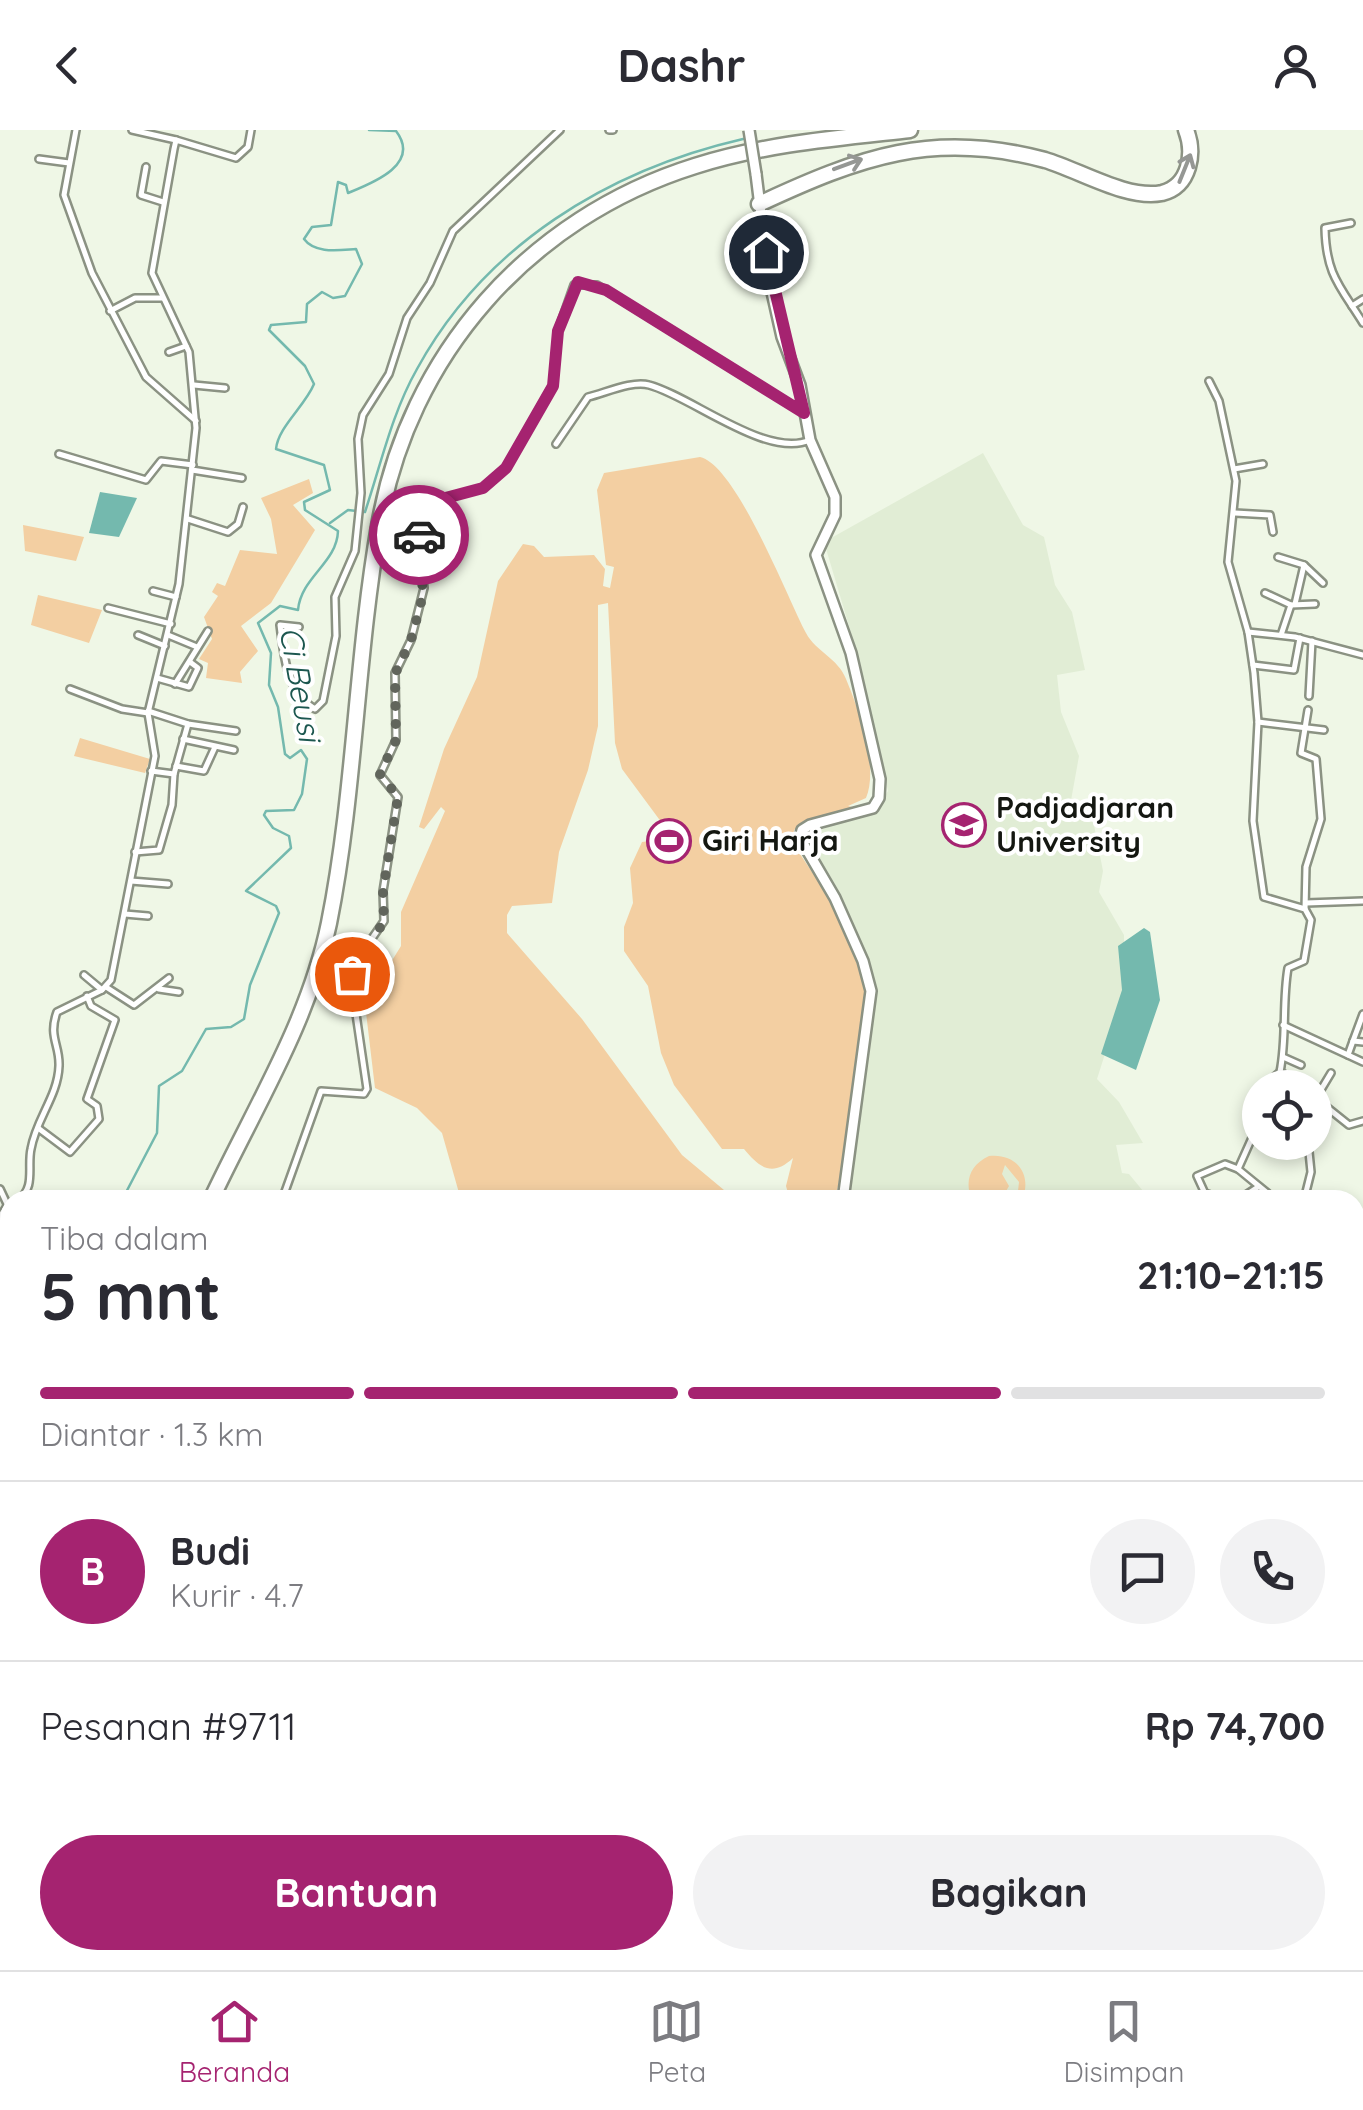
<!DOCTYPE html>
<html lang="id">
<meta charset="utf-8">
<style>
:root{--surface:#fff;--page:#f2f2f3;--text:#2b2b33;--muted:#7c7c81;--line:#e1e1e2;--accent:#a52370}
body{margin:0;font-family:Quicksand,sans-serif;background:var(--page);color:var(--text);height:100vh;display:flex;flex-direction:column;font-size:38px;white-space:nowrap}
*{box-sizing:border-box;margin:0}
p{font-size:32px;color:var(--muted)}
.icon{flex:none;width:55px;height:55px;fill:none;stroke:currentColor;stroke-width:2;stroke-linecap:round;stroke-linejoin:round}
.map{position:relative;flex:1;overflow:hidden}
.sheet{position:absolute;left:0px;top:1060px;width:1365px;height:780px;display:flex;flex-direction:column;background:var(--surface);border-radius:30px 30px 0 0;box-shadow:0 5px 15px #0003}
.sheet>*{flex:none}
.buttons{position:absolute;left:1242px;top:940px;display:grid;gap:20px}
.buttons a{display:grid;place-items:center;width:90px;height:90px;border-radius:50%;background:var(--surface);box-shadow:0 5px 15px #0003;font-size:50px}
.pin{position:absolute;display:grid;place-items:center;width:85px;height:85px;color:#fff;margin:-42px;border:5px solid #fff;border-radius:50%;box-shadow:0 2px 10px #0007}
.courier{position:absolute;display:grid;place-items:center;width:100px;height:100px;margin:-50px;border:8px solid #a52370;border-radius:50%;background:#fff;color:#222;box-shadow:0 2px 12px #0007}
.summary em{font-style:normal;font-weight:800}
.summary div{display:flex;flex-direction:column-reverse}
.summary{display:flex;align-items:center;justify-content:space-between;height:170px;padding:0 40px}
h1{font-size:65px;font-weight:800;line-height:75px}
.bar{display:grid;grid-template-columns:repeat(4,1fr);gap:15px 10px;align-content:center;height:120px;padding:0 40px}
.bar i{height:12px;border-radius:8px;background:var(--line)}
.bar .current{background:var(--accent)}
.bar p{grid-column:span 4}
.line{display:flex;align-items:center;gap:25px;padding:0 40px;border-top:2px solid var(--line)}
.line div{flex:1}
.round{display:grid;place-items:center;flex:none;width:105px;height:105px;border-radius:52px;background:var(--page)}
.action{display:flex;gap:20px;margin-top:auto;padding:20px 40px}
.action a{flex:1;height:115px;border-radius:60px;background:var(--accent);color:#fff;font-size:40px;font-weight:800;line-height:115px;text-align:center}
.action a+a{background:var(--page);color:var(--text)}
header{display:flex;justify-content:space-between;align-items:center;height:130px;padding:0 40px;background:var(--surface);font-size:45px;font-weight:800}
.tab-bar{display:flex;justify-content:space-around;align-items:center;height:140px;border-top:2px solid var(--line);background:var(--surface);font-size:28px;color:var(--muted)}
.tab-bar a{display:grid;justify-items:center;gap:5px}
.tab-bar .current{color:var(--accent)}
.map>svg:first-child{display:block}
.built{fill:#e1edd5}
.green{fill:#f3cfa2}
.water{fill:#74b9ae}
.lines{fill:none;stroke-linecap:round;stroke-linejoin:round}
.stream{stroke:#74b9ae;stroke-width:2.5}
.canal{stroke:#74b9ae;stroke-width:5}
.river{stroke:#74b9ae;stroke-width:6}
.minor-casing{stroke:#8b9283;stroke-width:10}
.secondary-casing{stroke:#8b9283;stroke-width:14}
.trunk-casing{stroke:#8b9283;stroke-width:16}
.motorway-casing{stroke:#8b9283;stroke-width:19}
.minor{stroke:#fff;stroke-width:5}
.secondary{stroke:#fff;stroke-width:9}
.trunk{stroke:#fff;stroke-width:11}
.motorway{stroke:#fff;stroke-width:14}
.secondary-bridge-casing{stroke:#8b9283;stroke-width:14;stroke-linecap:butt}
.secondary-bridge{stroke:#fff;stroke-width:9}
.oneway{stroke:#959794}
.done{stroke:#61655c;stroke-width:10;stroke-dasharray:0 18}
.route{stroke:#a52370;stroke-width:12}
.labels{text-anchor:middle;stroke-width:8;stroke-linejoin:round;paint-order:stroke}
.poi-label{font-size:30px;font-weight:bold;fill:#141711;stroke:#fff;text-anchor:start}
.water-label{font-size:32px;font-style:italic;fill:#1c574f;stroke:#fff}
</style>
<header><svg class="icon" aria-label="back" viewBox="0 0 24 24"><path d="M15 5l-7 7 7 7"/></svg>Dashr<svg class="icon" aria-label="person" viewBox="0 0 24 24"><circle cx="12" cy="8" r="4"/><path d="M4 21q1-7 8-7t8 7"/></svg></header>
<div class="map">
<svg width="1363" height="1840" viewBox="0 0 1363 1840">
<rect width="100%" height="100%" fill="#eff7e6"/>
<g class="built">
<polygon points="983,323 1023,395 1044,407 1055,455 1072,482 1085,540 1057,545 1061,582 1079,626 1070,676 1092,685 1103,741 1099,762 1124,805 1124,864 1097,949 1119,972 1143,1013 1116,1015 1122,1043 1129,1044 1148,1067 1161,1070 846,1070 877,857 839,761 810,713 810,704 876,679 888,661 860,533 824,412"/>
<polygon points="188,1830 523,1830 517,1840 190,1840"/>
</g>
<g class="green">
<path d="M700,327C736,335 787,467 806,503C816,522 838,528 846,549C859,580 879,637 866,668L848,676L861,679L806,690L794,700L796,718L834,775L865,854L853,986L835,1070H790L786,1056L793,1028C772,1048 759,1037 744,1019H722L674,955L661,923L648,856L624,821V797L633,773L630,738L642,712L673,708L622,639L615,613L608,473L598,475V596L588,640L559,722L552,773L512,776L507,785V803L582,889L682,1025L736,1070H461L442,1003L417,978L375,958L365,874L401,816V782L445,681L441,677L424,699L419,697L444,619L477,547L498,451L523,414L534,416L544,427L594,425L605,439L603,456L610,458L614,437L606,435L597,360L604,343Z"/>
<polygon points="309,349 313,363 293,375 315,400 271,473 241,496 258,521 240,542 242,553 206,548 208,533 199,529 212,509 204,487 218,466 212,462 217,453 225,456 240,420 277,424 271,389 261,368"/>
<polygon points="23,395 84,407 76,431 25,421"/>
<polygon points="38,465 102,480 89,513 31,495"/>
<polygon points="80,608 150,629 145,643 74,626"/>
<path d="M989,1026C1016,1023 1033,1044 1022,1070H1007L1018,1061L1019,1052L1005,1035L1002,1044L1009,1056L1001,1070L987,1060L982,1063L985,1070H972C964,1051 970,1035 989,1026Z"/>
</g>
<g class="water">
<polygon points="100,362 137,368 119,407 89,403"/>
<polygon points="1144,798 1150,802 1160,870 1136,940 1101,924 1122,860 1118,816"/>
</g>
<g class="lines">
<g class="stream">
<path d="M330,393L348,380L365,382C381,334 392,283 417,239C485,115 608,40 743,9"/>
<path d="M122,1070L157,1003L159,956L182,941L206,899L231,897L244,889L250,855L279,783L276,776L246,761L291,718L289,706L273,698L264,685L266,681L294,680L302,664L307,629L301,620L290,628L285,624L278,577L269,555L271,523L258,493L280,476L298,480C301,447 337,433 338,401L305,380L304,372L330,360L324,335L276,319C278,297 305,276 314,254L305,236L269,200L271,195L306,192L307,174L322,162L333,168L345,166L362,134L356,119C339,120 315,124 304,109L312,97L331,95L338,52L346,55L348,63C370,54 422,35 396,1L369,0"/>
<polyline points="0,1314 10,1315"/>
<polyline points="597,1831 597,1830"/>
</g>
<polyline class="canal" points="216,1830 219,1840"/>
<polyline class="river" points="0,1383 9,1391 0,1407"/>
<g class="minor-casing">
<g id="minor">
<polyline points="76,0 64,65 92,143 146,247 196,291"/>
<polyline points="132,0 176,10"/>
<polyline points="609,0 613,0"/>
<polyline points="39,29 69,33"/>
<polyline points="146,37 141,65 163,72"/>
<path d="M1351,93L1325,98C1326,145 1340,156 1363,193"/>
<polyline points="1352,176 1363,169"/>
<polyline points="110,181 135,168 162,168"/>
<polyline points="169,222 186,216"/>
<path d="M1209,251L1219,271L1236,351L1228,432L1248,502L1254,543L1258,592L1253,691L1264,767L1305,779L1311,790L1304,831L1288,838C1282,873 1287,907 1280,942L1273,948"/>
<polyline points="194,255 225,258"/>
<path d="M556,314L588,267C605,263 633,250 649,255C691,266 766,329 810,310"/>
<polyline points="59,324 146,350 161,331 193,335"/>
<polyline points="1234,339 1263,334"/>
<polyline points="192,340 242,348"/>
<polyline points="1235,383 1270,385 1273,402"/>
<polyline points="188,389 228,402 238,394 243,377"/>
<polyline points="1278,427 1304,435 1323,453"/>
<polyline points="153,461 176,467"/>
<polyline points="1265,463 1291,475 1315,474"/>
<polyline points="1295,474 1304,435"/>
<polyline points="108,478 171,494"/>
<path d="M299,497L280,495C284,526 286,562 315,579L323,571L336,506L335,467L355,421L361,363L358,309L363,285L389,244L407,188L430,153L453,101L560,0"/>
<polyline points="1248,502 1295,507 1363,525"/>
<polyline points="138,505 165,516"/>
<polyline points="168,505 197,517"/>
<polyline points="1281,505 1291,475"/>
<polyline points="1253,535 1294,540 1300,508"/>
<polyline points="157,548 189,557 198,538 190,532"/>
<polyline points="175,554 208,501"/>
<polyline points="70,559 122,579 148,583"/>
<polyline points="1309,566 1312,511"/>
<polyline points="148,581 188,594 236,601"/>
<polyline points="1258,592 1324,600"/>
<polyline points="183,609 234,620"/>
<polyline points="176,636 204,641 215,617"/>
<polyline points="151,641 174,644 188,594"/>
<polyline points="135,722 159,720 172,675 174,644"/>
<polyline points="131,751 168,754"/>
<polyline points="1306,773 1363,771"/>
<polyline points="1305,779 1306,737 1321,689 1316,629 1301,623 1308,580"/>
<polyline points="125,784 148,786"/>
<polyline points="84,845 102,860"/>
<polyline points="106,857 134,875 169,848"/>
<polyline points="159,859 179,862"/>
<polyline points="1283,895 1363,932"/>
<polyline points="1353,911 1363,884"/>
<polyline points="1348,925 1353,911 1363,912"/>
<polyline points="1283,927 1301,935"/>
<polyline points="1280,942 1311,958"/>
<polyline points="1268,958 1269,956"/>
<polyline points="1315,960 1324,975 1349,995 1363,991"/>
<polyline points="1319,963 1331,943"/>
<polyline points="38,998 70,1022 99,989 97,976 87,969 115,890 91,876 87,866"/>
<polyline points="1238,1039 1260,990"/>
<polyline points="0,1059 8,1076"/>
<polyline points="1208,1064 1220,1070"/>
<path d="M18,1070C36,1058 27,1037 31,1019C36,989 58,966 59,936C60,915 48,907 57,882L102,860L111,850L155,626L148,583L179,454L196,298L189,222L152,143L174,19L176,10L236,28L248,17L251,0"/>
<polyline points="282,1070 321,961 364,964 367,959 351,850 357,830 384,791 383,761 398,667 380,645 396,610 395,543 411,510 424,458 417,395 438,370 483,358 506,338 553,255 558,201 574,155 597,155 803,282"/>
<polyline points="1208,1070 1197,1046 1225,1034 1238,1039 1276,1070"/>
<polyline points="1238,1070 1258,1057"/>
<polyline points="1304,1070 1311,1042 1308,1012"/>
<polyline points="0,1087 7,1076"/>
<polyline points="1357,1295 1363,1293"/>
<polyline points="1362,1448 1363,1447"/>
<polyline points="1355,1578 1363,1607"/>
<polyline points="1355,1657 1363,1644"/>
<polyline points="1361,1682 1363,1682"/>
<polyline points="1355,1697 1363,1737"/>
<polyline points="0,1774 10,1717"/>
<polyline points="0,1806 10,1808"/>
<polyline points="128,1830 131,1840"/>
<polyline points="179,1830 185,1840"/>
<polyline points="420,1830 420,1840"/>
<polyline points="1060,1830 1064,1830"/>
<polyline points="1312,1830 1314,1840"/>
<polyline points="1326,1830 1330,1840"/>
<polyline points="37,1840 39,1830"/>
<polyline points="793,1840 806,1830"/>
<polyline points="936,1840 936,1831"/>
<polyline points="977,1840 978,1830"/>
<polyline points="1221,1840 1223,1830"/>
</g>
</g>
<g class="secondary-casing">
<polyline id="secondary" points="756,44 769,149 782,207 800,255 810,310 835,367 835,385 816,425 851,523 880,649 879,668 873,678 810,695 802,700 800,708 835,768 863,831 871,861 843,1070"/>
</g>
<g class="trunk-casing">
<g id="trunk">
<polyline points="1355,1818 1363,1810"/>
<polyline points="817,1830 817,1840"/>
<polyline points="668,1840 767,1830"/>
<polyline points="1101,1840 1101,1830"/>
<polyline points="1247,1840 1303,1830"/>
</g>
</g>
<g class="motorway-casing">
<g id="motorway">
<path d="M759,74C860,27 933,0 1045,30C1079,40 1127,70 1162,63C1190,56 1195,23 1186,0"/>
<path d="M211,1070C253,980 309,892 329,793C355,663 356,528 379,396C408,225 529,88 695,36C764,14 838,8 910,0"/>
<polyline points="1,1579 10,1541"/>
<polyline points="0,1616 10,1570"/>
</g>
</g>
<use href="#minor" class="minor"/>
<use href="#secondary" class="secondary"/>
<use href="#trunk" class="trunk"/>
<use href="#motorway" class="motorway"/>
<g class="secondary-bridge-casing">
<polyline id="secondary-bridge" points="749,0 756,44"/>
</g>
<use href="#secondary-bridge" class="secondary-bridge"/>
</g>
<defs><path id="oneway-shaft" d="M-6 0H5M1.5-3L5.5 0L1.5 3" fill="none" stroke-width="1.6" stroke-linecap="round" stroke-linejoin="round" transform="scale(2.5)"/></defs>
<g class="oneway">
<use href="#oneway-shaft" transform="translate(848 34) rotate(-20)"/>
<use href="#oneway-shaft" transform="translate(1185 38) rotate(-68)"/>
</g>
<g class="lines">
<polyline class="done" points="352,844 384,791 383,761 398,667 380,644 396,610 395,544 411,510 423,465 419,405"/>
<polyline class="route" points="419,405 417,395 438,370 483,358 506,338 553,256 558,201 578,152 606,160 804,283 766,122"/>
</g>
<defs>
<g id="university-ring" transform="scale(2.25)"><circle r="9.5" fill="#fff" stroke="#a52370" stroke-width="1.5"/><path d="M0-5L7-2L0 1L-7-2ZM-4 1L0 2.5L4 1V4Q0 6-4 4Z" fill="#a52370"/></g>
<g id="stadium-ring" transform="scale(2.25)"><circle r="9.5" fill="#fff" stroke="#a52370" stroke-width="1.5"/><path d="M0-5a6.5 5 0 1 0 0 10a6.5 5 0 1 0 0-10ZM-3.5-1.8h7v3.6h-7Z" fill="#a52370"/></g>
</defs>
<g fill-rule="evenodd">
<use href="#university-ring" x="964" y="695"/>
<use href="#stadium-ring" x="669" y="711"/>
</g>
<g class="labels">
<g class="poi-label">
<text x="996" y="688">Padjadjaran<tspan x="996" dy="34">University</tspan></text>
<text x="702" y="721">Giri Harja</text>
</g>
<g class="water-label">
<text transform="translate(300 554) rotate(80)" y="11">Ci Beusi</text>
</g>
</g>
</svg>
<div class="buttons">
<a><svg class="icon" aria-label="locate" viewBox="0 0 24 24"><circle cx="12" cy="12" r="6"/><path d="M12 2v4M12 18v4M2 12h4M18 12h4"/></svg></a>
</div>
<div class="pin" style="left:352px;top:844px;background:#ea580c"><svg class="icon" aria-label="bag" viewBox="0 0 24 24"><path d="M5 8h14l-1 12H6zM9 8a3 3 0 0 1 6 0"/></svg></div>
<div class="pin" style="left:766px;top:122px;background:#1f2937"><svg class="icon" aria-label="home" viewBox="0 0 24 24"><path d="M3 11l9-7 9 7M6 9v11h12V9"/></svg></div>
<div class="courier" style="left:419px;top:405px"><svg class="icon" aria-label="car" viewBox="0 0 24 24"><path d="M5 17H2v-5l4-1 3-4h7l3 4 3 1v5h-3M9 17h6M6 11h13"/><circle cx="7" cy="17" r="2"/><circle cx="17" cy="17" r="2"/></svg></div>
<section class="sheet">
<div class="summary"><div><h1>5 mnt</h1><p>Tiba dalam</p></div><em>21:10–21:15</em></div>
<div class="bar"><i class="current"></i><i class="current"></i><i class="current"></i><i></i><p>Diantar · 1.3 km</p></div>
<div class="line" style="height:180px"><b class="round" style="background:var(--accent);color:#fff">B</b><div><b>Budi</b><p>Kurir · 4.7</p></div><a class="round"><svg class="icon" aria-label="chat" viewBox="0 0 24 24"><path d="M4 5h16v11H9l-5 4z"/></svg></a><a class="round"><svg class="icon" aria-label="phone" viewBox="0 0 24 24"><path d="M5 4h4l2 5-3 2q2 4 5 5l2-3 5 2v4C11 20 4 13 5 4z"/></svg></a></div>
<div class="line" style="height:130px"><div>Pesanan #9711</div><b>Rp 74,700</b></div>
<div class="action"><a>Bantuan</a><a>Bagikan</a></div>
</section>
</div>
<nav class="tab-bar">
<a class="current"><svg class="icon" aria-label="home" viewBox="0 0 24 24"><path d="M3 11l9-7 9 7M6 9v11h12V9"/></svg>Beranda</a>
<a><svg class="icon" aria-label="map" viewBox="0 0 24 24"><path d="M3 6l6-2 6 2 6-2v14l-6 2-6-2-6 2zM9 4v14M15 6v14"/></svg>Peta</a>
<a><svg class="icon" aria-label="saved" viewBox="0 0 24 24"><path d="M7 4h10v16l-5-4-5 4z"/></svg>Disimpan</a>
</nav>
